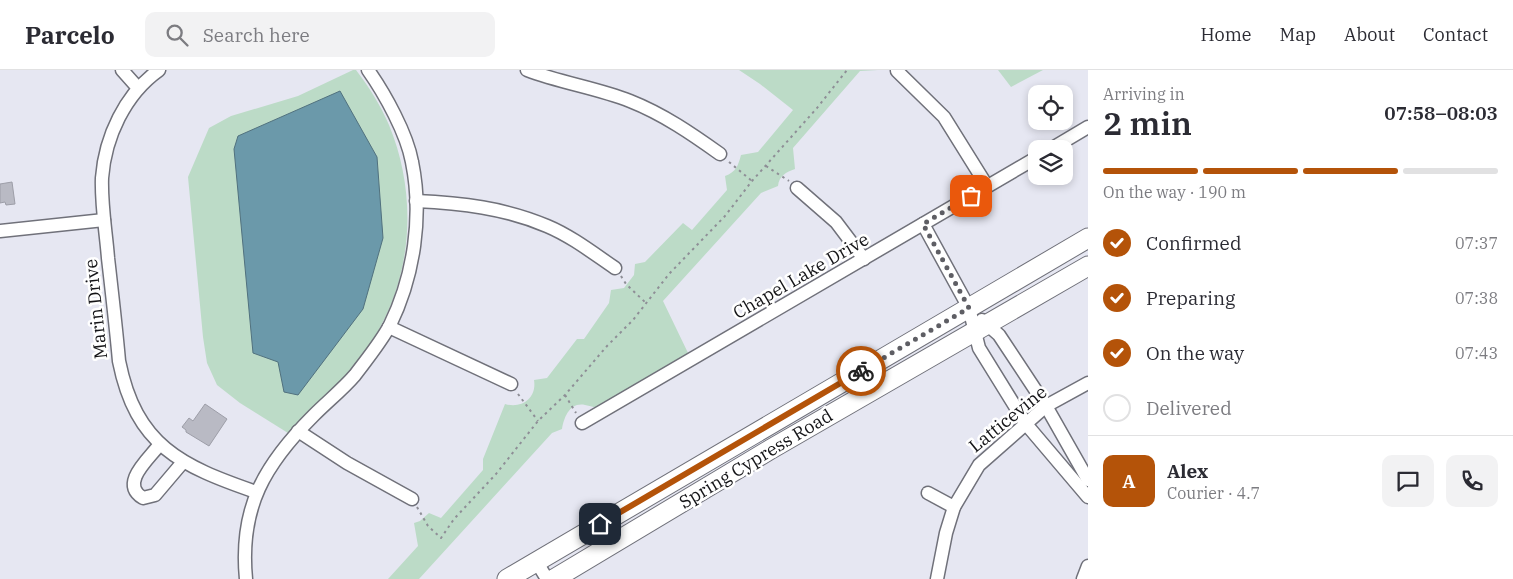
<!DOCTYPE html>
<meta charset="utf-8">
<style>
:root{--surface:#fff;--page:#f2f2f3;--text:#2b2b33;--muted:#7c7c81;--line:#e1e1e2;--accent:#b45309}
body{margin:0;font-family:"IBM Plex Serif",serif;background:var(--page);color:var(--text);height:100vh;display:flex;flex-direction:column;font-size:19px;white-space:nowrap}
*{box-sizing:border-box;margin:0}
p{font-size:16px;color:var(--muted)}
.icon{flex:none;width:28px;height:28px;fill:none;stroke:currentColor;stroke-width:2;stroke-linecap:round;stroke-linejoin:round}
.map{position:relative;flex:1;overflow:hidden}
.details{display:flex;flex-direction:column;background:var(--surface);width:425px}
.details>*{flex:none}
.fabs{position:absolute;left:1028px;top:15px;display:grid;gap:10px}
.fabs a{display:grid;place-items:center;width:45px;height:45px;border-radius:10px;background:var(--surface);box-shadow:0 2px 8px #0003;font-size:25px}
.pin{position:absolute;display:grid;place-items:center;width:42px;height:42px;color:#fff;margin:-21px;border-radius:10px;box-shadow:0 2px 8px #0006}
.courier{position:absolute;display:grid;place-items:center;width:50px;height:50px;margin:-25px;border:4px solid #b45309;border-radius:50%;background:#fff;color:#222;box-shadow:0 1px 6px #0007}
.overview em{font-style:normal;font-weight:600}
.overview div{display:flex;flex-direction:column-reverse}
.overview{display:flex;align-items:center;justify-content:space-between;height:85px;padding:0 15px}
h1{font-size:32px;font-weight:600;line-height:38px}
.bar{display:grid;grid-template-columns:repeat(4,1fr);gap:8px 5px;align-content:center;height:60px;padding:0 15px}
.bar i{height:6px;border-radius:4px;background:var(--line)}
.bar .on{background:var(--accent)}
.bar p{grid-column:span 4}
.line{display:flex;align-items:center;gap:12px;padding:0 15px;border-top:1px solid var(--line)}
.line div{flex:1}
.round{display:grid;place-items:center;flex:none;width:52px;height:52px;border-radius:10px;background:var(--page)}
ol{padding:0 15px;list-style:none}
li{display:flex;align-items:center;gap:15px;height:55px}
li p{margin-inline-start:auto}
li .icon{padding:5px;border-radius:50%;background:var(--accent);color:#fff;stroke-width:4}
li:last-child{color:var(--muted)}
li i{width:28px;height:28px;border:2px solid var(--line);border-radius:50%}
header{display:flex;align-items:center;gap:30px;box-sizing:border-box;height:70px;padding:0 25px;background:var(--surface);border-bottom:1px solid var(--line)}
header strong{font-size:24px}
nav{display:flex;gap:28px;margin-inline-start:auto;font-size:18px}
.search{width:350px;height:45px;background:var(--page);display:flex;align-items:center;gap:12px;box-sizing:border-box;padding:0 18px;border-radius:10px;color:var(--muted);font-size:19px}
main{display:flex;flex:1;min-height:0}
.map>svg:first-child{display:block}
.green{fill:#bcdbc7}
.water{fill:#6b99aa;stroke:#51717e}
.building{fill:#b9bac4;stroke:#9d9ea8}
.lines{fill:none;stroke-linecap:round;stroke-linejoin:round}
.street-casing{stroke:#70717a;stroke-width:15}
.primary-casing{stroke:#70717a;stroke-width:21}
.path{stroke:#8e8e96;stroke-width:2;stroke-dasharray:2.5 4;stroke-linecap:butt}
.street{stroke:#fff;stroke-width:12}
.primary{stroke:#fff;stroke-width:19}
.done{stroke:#5e5e64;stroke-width:5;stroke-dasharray:0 9}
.route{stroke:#b45309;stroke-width:6}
.labels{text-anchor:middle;stroke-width:5;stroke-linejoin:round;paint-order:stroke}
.street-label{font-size:18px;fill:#141417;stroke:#fff}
</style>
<header>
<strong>Parcelo</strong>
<div class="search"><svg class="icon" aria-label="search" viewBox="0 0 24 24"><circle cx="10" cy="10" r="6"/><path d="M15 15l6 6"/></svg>Search here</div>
<nav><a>Home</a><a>Map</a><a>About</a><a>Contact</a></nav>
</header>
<main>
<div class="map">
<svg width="1088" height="509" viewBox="0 0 1088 509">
<rect width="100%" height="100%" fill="#e6e7f2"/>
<g class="green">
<path d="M353,0H356C369,17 381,36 389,55C420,130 412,218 364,283C342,313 313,336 288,363L240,333L217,315L207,293L203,267L188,107L209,58L231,46L298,26Z"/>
<path d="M739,0H878L860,1L793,78L795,99C786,102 779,106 778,116L761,123L663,231L689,285L598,338C593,337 590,336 585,335C570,332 564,347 562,359L552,363L419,509H388L418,476L414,453L420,451L429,443L441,448L483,400V389L505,334C522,339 537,328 534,310L547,308L577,269H584L609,233L611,220L624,218L634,205L635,194L645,192L683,153L692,160L727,120L725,106C736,102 738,96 741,85L758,82L793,40L760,14Z"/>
<polygon points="998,0 1043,0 1011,17"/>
</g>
<polygon class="water" points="340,21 377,87 383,168 363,239 298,325 284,322 278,292 253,283 234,79 238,66"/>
<g class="building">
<polygon points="12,112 15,134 6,135 5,132 0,133 0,114"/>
<polygon points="205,334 227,349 209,376 186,362 186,360 182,357 189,348 193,351"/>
</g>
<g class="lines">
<g class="street-casing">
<g id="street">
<polyline points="122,0 138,18"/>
<path d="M159,0C125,24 105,67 102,108C101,135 106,162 108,188C112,223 116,257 119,291C136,376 181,396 256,422"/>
<path d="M527,0C561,13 597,18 630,31C663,44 692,64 720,84"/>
<polyline points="897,1 944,47 987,116"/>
<polyline points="1051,79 1088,57"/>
<polyline points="797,118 836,152 864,189"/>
<path d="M416,131C461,133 505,138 547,156C571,166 593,183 615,198"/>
<polyline points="923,154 969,238 979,278 1026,354 1088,427"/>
<polyline points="0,161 104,150"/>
<polyline points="982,250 999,265 1046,336 1088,410"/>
<polyline points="389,257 511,314"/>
<polyline points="582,353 1036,88"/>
<polyline points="298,361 347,393 412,429"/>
<path d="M160,374C149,389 119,413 143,428L155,425L183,392"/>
<polyline points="928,423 954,437"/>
<polyline points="536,491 547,509"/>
<path d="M246,509C239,437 265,394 314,345C328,331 343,319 355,305C367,289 381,272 390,255C414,206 423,146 412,92C407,64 385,24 368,0"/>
<polyline points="937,509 946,463 954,437 979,395 1046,336 1088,313"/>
<polyline points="1083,509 1088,496"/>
</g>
</g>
<g class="primary-casing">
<g id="primary">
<polyline points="507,509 1088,168"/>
<polyline points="554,509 771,379 1088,196"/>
</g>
</g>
<g class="path">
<polyline points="729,92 752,111"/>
<polyline points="766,96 789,111"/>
<polyline points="621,206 626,214 646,233"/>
<polyline points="518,324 538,351"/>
<polyline points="565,325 576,343"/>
<polyline points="417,437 428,456 441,468 454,449 496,404 538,351 565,325 607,276 633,250 669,204 725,146 752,111 817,38 847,0"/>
</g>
<use href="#street" class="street"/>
<use href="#primary" class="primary"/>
</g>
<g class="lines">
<polyline class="done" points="861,301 969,238 923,154 971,126"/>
<polyline class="route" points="600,454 861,301"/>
</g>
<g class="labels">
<g class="street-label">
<text transform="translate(801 206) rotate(-30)" y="6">Chapel Lake Drive</text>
<text transform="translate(96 239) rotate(-96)" y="6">Marin Drive</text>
<text transform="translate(1008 349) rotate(-39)" y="6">Latticevine</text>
<text transform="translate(756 389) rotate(-31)" y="6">Spring Cypress Road</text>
</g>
</g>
</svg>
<div class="fabs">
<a><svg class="icon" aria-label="locate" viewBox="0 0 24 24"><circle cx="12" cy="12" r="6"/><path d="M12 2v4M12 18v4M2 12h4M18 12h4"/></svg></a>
<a><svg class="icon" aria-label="layers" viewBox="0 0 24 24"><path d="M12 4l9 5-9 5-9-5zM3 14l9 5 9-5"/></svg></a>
</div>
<div class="pin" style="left:971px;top:126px;background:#ea580c"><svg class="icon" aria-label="bag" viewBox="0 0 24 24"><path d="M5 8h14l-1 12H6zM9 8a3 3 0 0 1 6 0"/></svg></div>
<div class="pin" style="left:600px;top:454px;background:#1f2937"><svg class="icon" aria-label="home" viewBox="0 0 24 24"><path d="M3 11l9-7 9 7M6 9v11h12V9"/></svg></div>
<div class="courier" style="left:861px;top:301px"><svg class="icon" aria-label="bike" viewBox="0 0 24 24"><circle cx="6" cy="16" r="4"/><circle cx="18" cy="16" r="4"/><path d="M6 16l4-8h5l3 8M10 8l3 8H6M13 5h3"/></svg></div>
</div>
<section class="details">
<div class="overview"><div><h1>2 min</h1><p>Arriving in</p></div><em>07:58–08:03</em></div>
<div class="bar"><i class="on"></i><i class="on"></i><i class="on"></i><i></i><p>On the way · 190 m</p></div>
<ol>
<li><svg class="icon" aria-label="check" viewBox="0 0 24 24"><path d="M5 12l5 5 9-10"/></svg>Confirmed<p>07:37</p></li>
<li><svg class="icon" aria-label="check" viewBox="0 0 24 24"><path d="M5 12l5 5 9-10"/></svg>Preparing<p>07:38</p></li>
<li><svg class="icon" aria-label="check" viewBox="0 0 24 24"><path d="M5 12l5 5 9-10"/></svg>On the way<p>07:43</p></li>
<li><i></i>Delivered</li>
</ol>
<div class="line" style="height:90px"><b class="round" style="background:var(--accent);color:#fff">A</b><div><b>Alex</b><p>Courier · 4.7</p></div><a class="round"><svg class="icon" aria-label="chat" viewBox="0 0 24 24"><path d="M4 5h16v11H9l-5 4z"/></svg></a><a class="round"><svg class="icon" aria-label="phone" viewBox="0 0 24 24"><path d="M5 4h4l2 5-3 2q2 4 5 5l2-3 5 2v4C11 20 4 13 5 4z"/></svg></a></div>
</section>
</main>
